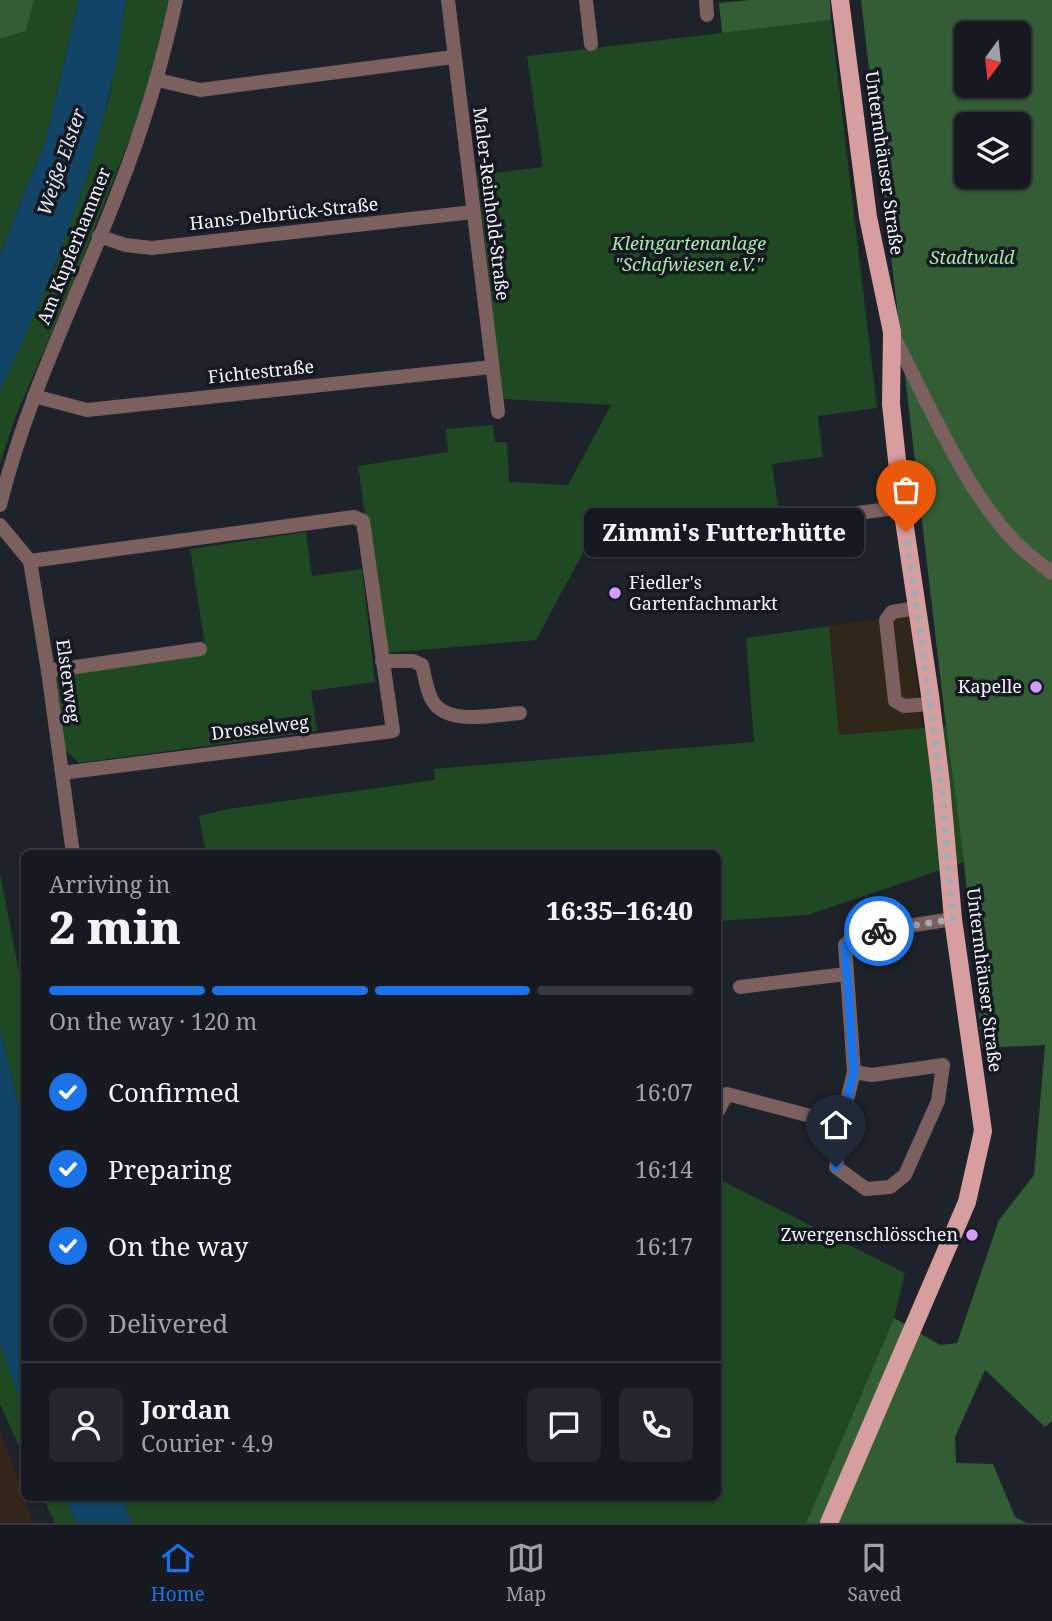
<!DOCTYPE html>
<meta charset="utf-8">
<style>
:root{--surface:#161a20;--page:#23272d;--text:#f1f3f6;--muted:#9ea1a5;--line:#35383e;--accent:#1a73e8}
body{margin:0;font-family:"Noto Serif",serif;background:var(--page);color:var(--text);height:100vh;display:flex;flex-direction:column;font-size:26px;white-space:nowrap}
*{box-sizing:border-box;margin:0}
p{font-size:23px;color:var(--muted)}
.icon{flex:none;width:38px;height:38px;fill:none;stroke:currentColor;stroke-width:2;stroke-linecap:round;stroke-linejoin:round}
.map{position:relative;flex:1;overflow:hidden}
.drawer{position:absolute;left:21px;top:850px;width:700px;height:651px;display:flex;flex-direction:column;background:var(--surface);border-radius:10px;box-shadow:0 2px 5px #0004,0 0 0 2px var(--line)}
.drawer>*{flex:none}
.needle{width:46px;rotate:195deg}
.fabs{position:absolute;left:954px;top:21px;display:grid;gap:14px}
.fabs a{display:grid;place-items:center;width:77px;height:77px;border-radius:10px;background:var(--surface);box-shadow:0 2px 5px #0004,0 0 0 2px var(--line);font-size:35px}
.pin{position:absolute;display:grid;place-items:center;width:60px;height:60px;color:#fff;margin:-72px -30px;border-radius:50% 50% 50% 0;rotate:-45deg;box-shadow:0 0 7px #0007}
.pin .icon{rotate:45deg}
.courier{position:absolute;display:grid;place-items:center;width:70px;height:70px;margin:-35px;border:5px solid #1a73e8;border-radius:50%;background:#fff;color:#222;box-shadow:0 2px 9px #0007}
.bubble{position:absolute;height:49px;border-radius:10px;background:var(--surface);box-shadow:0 2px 5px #0004,0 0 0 2px var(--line);font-size:23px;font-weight:800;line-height:49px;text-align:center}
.headline em{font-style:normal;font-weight:800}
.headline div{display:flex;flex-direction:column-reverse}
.headline{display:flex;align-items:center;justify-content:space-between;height:119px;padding:0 28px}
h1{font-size:46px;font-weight:800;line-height:52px}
.bar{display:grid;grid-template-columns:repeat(4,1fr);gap:10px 7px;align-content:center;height:84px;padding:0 28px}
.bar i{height:9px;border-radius:5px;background:var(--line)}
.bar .selected{background:var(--accent)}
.bar p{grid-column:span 4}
.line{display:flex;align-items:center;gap:18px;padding:0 28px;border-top:2px solid var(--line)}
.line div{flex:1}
.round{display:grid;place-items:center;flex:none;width:74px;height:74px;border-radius:10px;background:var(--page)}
ol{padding:0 28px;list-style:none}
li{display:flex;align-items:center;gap:21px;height:77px}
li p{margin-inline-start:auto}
li .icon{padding:7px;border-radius:50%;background:var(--accent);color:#fff;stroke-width:4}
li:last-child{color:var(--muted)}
li i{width:38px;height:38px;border:4px solid var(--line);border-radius:50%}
.tab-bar{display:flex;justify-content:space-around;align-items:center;height:98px;border-top:2px solid var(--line);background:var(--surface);font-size:19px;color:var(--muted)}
.tab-bar a{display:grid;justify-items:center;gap:4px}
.tab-bar .selected{color:var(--accent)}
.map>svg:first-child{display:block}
.commercial{fill:#332619}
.industrial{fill:#312718}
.green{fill:#1f4922}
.forest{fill:#335d35;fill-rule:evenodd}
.water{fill:#124468}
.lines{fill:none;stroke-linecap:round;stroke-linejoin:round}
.minor{stroke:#7c6060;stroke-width:14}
.major{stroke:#d79e9f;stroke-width:18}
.done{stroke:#a7aab1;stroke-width:7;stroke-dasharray:0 12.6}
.route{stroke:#1a73e8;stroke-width:9}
.poi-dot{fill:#d39cfd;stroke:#151820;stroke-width:2.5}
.labels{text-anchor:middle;stroke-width:7;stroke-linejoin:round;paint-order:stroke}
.street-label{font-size:18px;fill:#f1f3f9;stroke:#151820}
.park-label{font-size:18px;font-style:italic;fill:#a6e8a7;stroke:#151820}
.poi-label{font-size:18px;fill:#f1f3f9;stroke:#151820;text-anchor:end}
.water-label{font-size:19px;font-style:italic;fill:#d8e6f2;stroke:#151820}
</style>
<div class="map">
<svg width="1052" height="1523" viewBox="0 0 1052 1523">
<rect width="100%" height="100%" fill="#1e222a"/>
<polygon class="commercial" points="0,1431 34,1523 0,1523"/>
<polygon class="industrial" points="909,615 922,728 839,735 829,626"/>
<g class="green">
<polygon points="34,0 79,0 46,139 0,255 0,39 26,31"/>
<polygon points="126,0 169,0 145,99 76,276 15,418 0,464 0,392 55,266 89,169 110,94"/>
<polygon points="831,20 877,408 818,416 823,457 772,464 779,513 732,519 732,521 593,534 536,640 385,653 358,466 448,452 446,429 493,425 495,442 507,442 509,482 568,485 611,405 503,399 477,175 543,167 527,56"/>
<polygon points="306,532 312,576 362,569 375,682 311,691 317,731 79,763 64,749 55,676 206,652 190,549"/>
<polygon points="829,626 839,735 946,726 964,862 808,915 718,921 718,854 206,854 199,816 228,809 435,780 434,769 754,742 746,638"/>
<polygon points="0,873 24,999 24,1128 0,1028"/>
<polygon points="718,1179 905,1273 894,1318 806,1523 133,1523 121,1498 718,1498"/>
<polygon points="0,1342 24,1405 24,1457 0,1404"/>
<polygon points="43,1498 65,1498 76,1523 55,1523"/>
</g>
<g class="forest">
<polygon points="0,0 34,0 26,31 0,39"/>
<polygon points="750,0 830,0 831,20 722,33 719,3"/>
<path d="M861,0H1052V1421L1045,1427L985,1370L955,1437L956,1463L993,1464L1015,1517L1027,1523H806L894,1318L940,1345L957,1343L999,1220L1034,1175L1045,1045L982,1048L964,862L946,726ZM966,33H1018V86H966ZM966,124H1018V177H966Z"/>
</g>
<g class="water">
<path d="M79,0H126C120,32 117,64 109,95C85,198 44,296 0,392V255L46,139Z"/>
<polygon points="0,1028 24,1128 24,1412 0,1343"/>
<polygon points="65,1498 121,1498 133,1523 76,1523"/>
</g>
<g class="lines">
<g class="minor">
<polyline points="448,0 498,412"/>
<polyline points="586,0 591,44"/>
<polyline points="706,0 707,15"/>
<polyline points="158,80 200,90 453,57"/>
<polyline points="99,236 125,245 152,248 473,212"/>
<path d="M892,333C927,400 963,487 1015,542C1026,553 1040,563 1052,573"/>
<polyline points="34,396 87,410 492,367"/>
<path d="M0,505C27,395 79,294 119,189C143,128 162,65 176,0"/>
<polyline points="0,525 30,561 48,671 73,854"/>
<polyline points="735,530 902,507"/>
<polyline points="30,561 354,517 363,521 393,731 62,773"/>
<polyline points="917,608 892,612 886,620 895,701 904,706 931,704"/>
<path d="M382,661H413L422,665C425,676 426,688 431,698C444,727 494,715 520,713"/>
<polyline points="48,671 200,649"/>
<polyline points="740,987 846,974"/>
<polyline points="854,1072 872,1075 943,1065 938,1101 905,1175 890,1187 866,1189 836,1167 841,1124 854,1072 845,945 856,934 953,919"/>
<polyline points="718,1111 727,1094 841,1124"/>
</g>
<polyline class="major" points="829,1523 967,1202 983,1131 953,919 941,784 930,695 902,507 891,404 892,332 868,217 840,0"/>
</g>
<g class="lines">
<polyline class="done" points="879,931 953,919 941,785 906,532"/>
<polyline class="route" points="836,1167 841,1124 854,1072 845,946 856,934 879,931"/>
</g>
<g class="poi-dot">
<circle cx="615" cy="593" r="7"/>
<circle cx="1036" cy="687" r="7"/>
<circle cx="972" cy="1235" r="7"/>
</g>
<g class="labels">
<g class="street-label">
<text transform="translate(884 163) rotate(82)" y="6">Untermhäuser Straße</text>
<text transform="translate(491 204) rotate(83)" y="6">Maler-Reinhold-Straße</text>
<text transform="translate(284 214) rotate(-6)" y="6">Hans-Delbrück-Straße</text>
<text transform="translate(74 246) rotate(-68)" y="6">Am Kupferhammer</text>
<text transform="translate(261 372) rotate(-6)" y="6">Fichtestraße</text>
<text transform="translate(68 681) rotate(82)" y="6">Elsterweg</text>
<text transform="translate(260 728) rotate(-7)" y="6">Drosselweg</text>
<text transform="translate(984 980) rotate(83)" y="6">Untermhäuser Straße</text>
</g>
<g class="park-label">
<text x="689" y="250">Kleingartenanlage<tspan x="689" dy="21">"Schafwiesen e.V."</tspan></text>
<text x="972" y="264">Stadtwald</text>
</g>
<g class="poi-label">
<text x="629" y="589" text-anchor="start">Fiedler's<tspan x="629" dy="21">Gartenfachmarkt</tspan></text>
<text x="1022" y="693">Kapelle</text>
<text x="958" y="1241">Zwergenschlösschen</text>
</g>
<g class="water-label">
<text transform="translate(61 162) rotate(-71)" y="7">Weiße Elster</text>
</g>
</g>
</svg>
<div class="fabs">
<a><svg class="needle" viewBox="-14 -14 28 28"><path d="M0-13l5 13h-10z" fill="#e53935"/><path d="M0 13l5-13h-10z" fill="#9ea1a5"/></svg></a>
<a><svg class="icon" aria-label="layers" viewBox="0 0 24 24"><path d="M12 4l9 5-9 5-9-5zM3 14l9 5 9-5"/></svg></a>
</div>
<div class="pin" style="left:906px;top:532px;background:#ea580c"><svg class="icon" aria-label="bag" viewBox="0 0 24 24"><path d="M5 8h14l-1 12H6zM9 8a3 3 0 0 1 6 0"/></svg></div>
<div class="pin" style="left:836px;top:1167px;background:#1f2937"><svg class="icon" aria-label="home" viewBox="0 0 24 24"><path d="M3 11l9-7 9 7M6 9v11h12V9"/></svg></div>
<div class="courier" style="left:879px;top:931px"><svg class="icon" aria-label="bike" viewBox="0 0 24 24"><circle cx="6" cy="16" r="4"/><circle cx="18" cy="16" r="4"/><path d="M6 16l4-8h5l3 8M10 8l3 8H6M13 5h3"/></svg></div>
<div class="bubble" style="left:584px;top:508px;width:280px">Zimmi's Futterhütte</div>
<section class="drawer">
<div class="headline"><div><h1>2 min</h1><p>Arriving in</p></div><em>16:35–16:40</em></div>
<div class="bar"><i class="selected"></i><i class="selected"></i><i class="selected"></i><i></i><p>On the way · 120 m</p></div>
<ol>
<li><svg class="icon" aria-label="check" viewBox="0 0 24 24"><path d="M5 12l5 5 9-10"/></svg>Confirmed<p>16:07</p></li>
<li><svg class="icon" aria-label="check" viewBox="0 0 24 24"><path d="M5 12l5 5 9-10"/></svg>Preparing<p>16:14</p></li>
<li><svg class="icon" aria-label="check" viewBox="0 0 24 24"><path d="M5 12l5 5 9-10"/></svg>On the way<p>16:17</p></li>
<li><i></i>Delivered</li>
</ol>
<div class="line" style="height:126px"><a class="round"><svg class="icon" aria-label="person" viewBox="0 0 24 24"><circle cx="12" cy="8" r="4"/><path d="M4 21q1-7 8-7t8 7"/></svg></a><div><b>Jordan</b><p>Courier · 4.9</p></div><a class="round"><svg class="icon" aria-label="chat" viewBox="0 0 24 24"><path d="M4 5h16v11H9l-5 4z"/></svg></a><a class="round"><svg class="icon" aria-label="phone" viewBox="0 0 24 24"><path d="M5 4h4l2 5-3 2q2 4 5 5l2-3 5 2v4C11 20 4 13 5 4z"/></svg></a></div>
</section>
</div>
<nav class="tab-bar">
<a class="selected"><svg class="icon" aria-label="home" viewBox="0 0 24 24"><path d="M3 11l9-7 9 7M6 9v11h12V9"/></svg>Home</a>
<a><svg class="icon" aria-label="map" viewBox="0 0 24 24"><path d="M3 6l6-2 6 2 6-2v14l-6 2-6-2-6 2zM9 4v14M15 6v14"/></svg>Map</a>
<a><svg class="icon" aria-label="saved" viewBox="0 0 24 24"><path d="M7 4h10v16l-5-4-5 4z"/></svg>Saved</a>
</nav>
